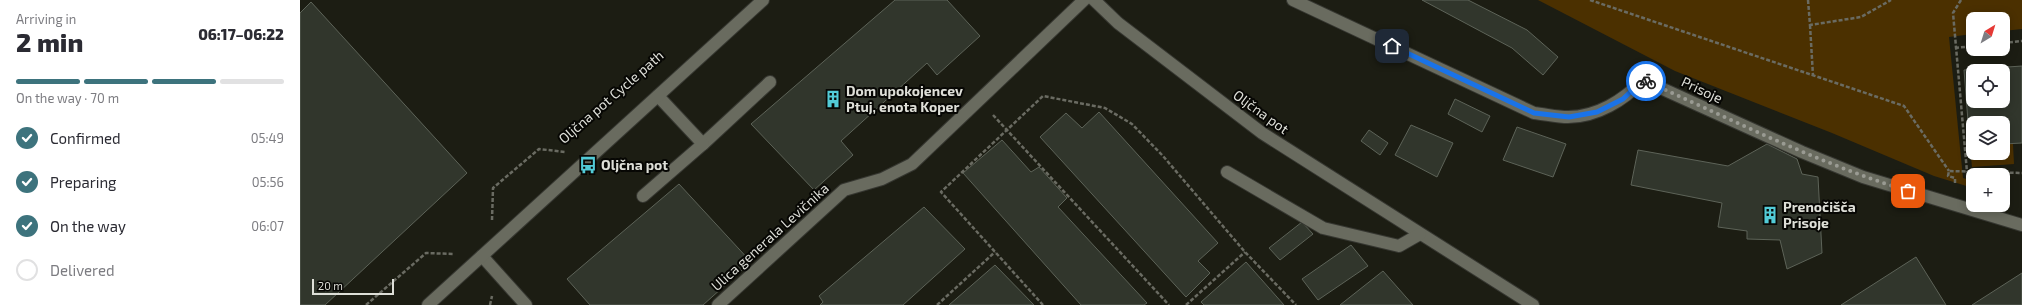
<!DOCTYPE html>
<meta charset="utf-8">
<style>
:root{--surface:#fff;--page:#f2f2f3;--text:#2b2b33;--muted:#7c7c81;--line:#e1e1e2;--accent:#3d737d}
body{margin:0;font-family:"Exo 2",sans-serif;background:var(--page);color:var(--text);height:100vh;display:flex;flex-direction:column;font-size:15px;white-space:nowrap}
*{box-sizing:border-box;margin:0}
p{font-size:13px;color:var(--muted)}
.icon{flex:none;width:22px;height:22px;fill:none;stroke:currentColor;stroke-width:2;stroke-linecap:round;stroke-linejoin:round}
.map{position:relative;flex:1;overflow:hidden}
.sheet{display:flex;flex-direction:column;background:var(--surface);width:300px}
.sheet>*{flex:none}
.needle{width:26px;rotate:38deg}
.tools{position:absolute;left:1666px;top:12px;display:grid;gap:8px}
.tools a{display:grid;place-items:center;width:44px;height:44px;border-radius:8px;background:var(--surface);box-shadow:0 2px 10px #0003;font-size:20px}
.scale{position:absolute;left:12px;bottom:10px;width:82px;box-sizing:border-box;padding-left:4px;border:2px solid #dedfd8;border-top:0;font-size:11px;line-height:14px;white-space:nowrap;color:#dedfd8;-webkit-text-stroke:3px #070704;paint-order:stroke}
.pin{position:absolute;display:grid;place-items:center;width:34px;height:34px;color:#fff;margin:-17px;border-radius:8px;box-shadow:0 2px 6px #0006}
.courier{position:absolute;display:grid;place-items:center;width:40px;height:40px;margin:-20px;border:3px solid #1a73e8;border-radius:50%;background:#fff;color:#222;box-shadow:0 1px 5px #0007}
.overview em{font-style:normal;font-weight:800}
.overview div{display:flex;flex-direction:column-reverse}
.overview{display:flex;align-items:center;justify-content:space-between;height:68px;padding:0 16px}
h1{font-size:26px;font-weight:800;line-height:30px}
.bar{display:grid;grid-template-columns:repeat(4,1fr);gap:6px 4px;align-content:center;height:48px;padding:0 16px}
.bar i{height:5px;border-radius:3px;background:var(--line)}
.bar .active{background:var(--accent)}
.bar p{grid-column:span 4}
ol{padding:0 16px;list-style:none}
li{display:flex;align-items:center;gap:12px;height:44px}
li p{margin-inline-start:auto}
li .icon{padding:4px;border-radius:50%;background:var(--accent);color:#fff;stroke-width:4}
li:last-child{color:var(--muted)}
li i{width:22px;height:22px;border:2px solid var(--line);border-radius:50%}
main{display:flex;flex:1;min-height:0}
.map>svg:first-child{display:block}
.green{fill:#4b3000}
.building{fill:#31362c;stroke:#5d6358;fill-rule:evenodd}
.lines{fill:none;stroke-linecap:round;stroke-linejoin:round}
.minor-casing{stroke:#363731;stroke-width:14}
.path{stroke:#6a6b62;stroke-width:2.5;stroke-dasharray:4 2;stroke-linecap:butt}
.minor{stroke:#696b5f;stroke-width:12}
.done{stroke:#9a9b93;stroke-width:4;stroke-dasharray:0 7.2}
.route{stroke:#1a73e8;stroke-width:5}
.labels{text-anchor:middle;stroke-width:4;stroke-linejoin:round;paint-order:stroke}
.street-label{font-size:14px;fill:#dedfd8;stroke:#070704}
.poi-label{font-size:14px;font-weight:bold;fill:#dedfd8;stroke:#070704;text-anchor:start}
</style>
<main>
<section class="sheet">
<div class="overview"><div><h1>2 min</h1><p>Arriving in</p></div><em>06:17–06:22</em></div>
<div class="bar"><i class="active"></i><i class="active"></i><i class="active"></i><i></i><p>On the way · 70 m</p></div>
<ol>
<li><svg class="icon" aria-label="check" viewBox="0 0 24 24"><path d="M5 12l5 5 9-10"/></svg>Confirmed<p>05:49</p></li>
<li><svg class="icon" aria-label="check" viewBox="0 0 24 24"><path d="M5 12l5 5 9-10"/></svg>Preparing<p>05:56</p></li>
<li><svg class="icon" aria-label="check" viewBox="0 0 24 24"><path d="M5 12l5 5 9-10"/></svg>On the way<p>06:07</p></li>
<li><i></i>Delivered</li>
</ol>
</section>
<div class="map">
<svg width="1722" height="305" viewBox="0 0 1722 305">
<rect width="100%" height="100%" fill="#1c1d13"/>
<g class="green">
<polygon points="1238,0 1722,0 1722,29 1703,31 1703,19 1673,19 1673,34 1649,37 1663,178 1673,181 1673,188 1634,176 1532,133 1375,71"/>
<polygon points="1703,144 1713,144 1714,164 1672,167 1670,147 1673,147 1673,153 1703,153"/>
</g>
<g class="building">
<polygon points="595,0 647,0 680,36 637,75 627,63 541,141 553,155 514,190 451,124"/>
<polygon points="1122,0 1168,0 1227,30 1258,57 1243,75 1212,48"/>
<polygon points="11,2 167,173 25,305 0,305 0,13"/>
<path d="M1722,66V143L1703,144V123H1673V147H1670L1664,70ZM1673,71H1703V101H1673Z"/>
<polygon points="1155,99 1190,116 1182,132 1148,114"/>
<polygon points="799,112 918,243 898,261 910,273 886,297 740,137 766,113 782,128"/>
<polygon points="1111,125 1153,143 1137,177 1095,155"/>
<polygon points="1217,127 1266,144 1253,177 1203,160"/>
<polygon points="1069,130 1088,143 1080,155 1061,141"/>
<polygon points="702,140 731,172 739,167 767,198 758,207 847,303 844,305 781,305 663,173"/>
<polygon points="1467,144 1497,159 1502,174 1518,177 1522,253 1487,269 1480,240 1447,239 1447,231 1418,227 1422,203 1331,185 1338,150 1428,166"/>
<polygon points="379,184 451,262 403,305 290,305 267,279"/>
<polygon points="624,207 665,249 603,305 520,305 523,302 519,296"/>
<polygon points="1002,222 1013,234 980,260 969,248"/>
<polygon points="1051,245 1068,266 1018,300 1002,279"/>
<polygon points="1616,257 1646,305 1541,305"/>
<polygon points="946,262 984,305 904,305 901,302"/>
<polygon points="695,265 734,305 649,305"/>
<polygon points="1083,271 1113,305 1040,305"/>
<polygon points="1722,273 1722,305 1672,305"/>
</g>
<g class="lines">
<g class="minor-casing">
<g id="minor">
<polyline points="794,0 818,23 962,133 1233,305"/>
<path d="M993,0L1234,113C1245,114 1257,117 1268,117C1297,117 1324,100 1343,80L1502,152L1563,177L1722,225"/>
<polyline points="403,144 470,82"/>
<polyline points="927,172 1023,228 1099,246 1120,234"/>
<polyline points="343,196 403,144 358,96"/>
<polyline points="182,256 226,305"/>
<polyline points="128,305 463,0"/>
<polyline points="418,305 544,190 582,179 612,164 784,0"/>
</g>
</g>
<g class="path">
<polyline points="1290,0 1604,106 1649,171"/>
<polyline points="1508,0 1510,25 1561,17 1591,0"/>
<polyline points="1661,0 1653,13 1667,172"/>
<polyline points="1510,25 1513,76"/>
<polyline points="1703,43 1722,41"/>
<polyline points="1655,48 1673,46"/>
<polyline points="693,115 869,305"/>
<polyline points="1655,183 1655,178 1648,176 1649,171 1722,173"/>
<polyline points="192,220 193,188 239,149 265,152"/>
<polyline points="66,305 126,253 154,254"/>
<polyline points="190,305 192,296"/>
<polyline points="637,305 695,252"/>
<polyline points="743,305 641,192 743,96 805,108 832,124 863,156 945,252 996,305"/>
<polyline points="886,305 945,252"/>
</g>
<use href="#minor" class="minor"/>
</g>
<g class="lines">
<path class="done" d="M1346,81C1432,120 1518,163 1608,191"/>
<polyline class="route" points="1092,46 1234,113 1269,117 1297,112 1323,99 1343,80 1346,81"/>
</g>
<defs>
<g id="building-bare" transform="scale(1.38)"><path d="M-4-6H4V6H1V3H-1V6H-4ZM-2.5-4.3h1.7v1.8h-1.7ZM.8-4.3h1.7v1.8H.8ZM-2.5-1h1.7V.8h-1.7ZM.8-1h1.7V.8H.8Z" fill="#52cbd7" stroke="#070704" stroke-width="2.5" paint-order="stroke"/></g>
<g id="bus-bare" transform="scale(1.38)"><path d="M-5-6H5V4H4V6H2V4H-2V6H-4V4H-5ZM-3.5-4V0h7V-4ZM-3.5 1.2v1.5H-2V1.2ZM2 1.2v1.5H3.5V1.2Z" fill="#52cbd7" stroke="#070704" stroke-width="2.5" paint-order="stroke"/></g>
</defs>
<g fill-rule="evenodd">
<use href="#building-bare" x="533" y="99"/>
<use href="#bus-bare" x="288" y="165"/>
<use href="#building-bare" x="1470" y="215"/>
</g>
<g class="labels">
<g class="street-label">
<text transform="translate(1402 90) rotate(25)" y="5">Prisoje</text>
<text transform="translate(311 97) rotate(-41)" y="5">Oljčna pot Cycle path</text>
<text transform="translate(961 112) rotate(36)" y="5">Oljčna pot</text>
<text transform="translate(470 237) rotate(-42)" y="5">Ulica generala Levičnika</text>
</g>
<g class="poi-label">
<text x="546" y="96">Dom upokojencev<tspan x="546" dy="16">Ptuj, enota Koper</tspan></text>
<text x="301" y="170">Oljčna pot</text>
<text x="1483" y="212">Prenočišča<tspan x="1483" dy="16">Prisoje</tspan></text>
</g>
</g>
</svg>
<div class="tools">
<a><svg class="needle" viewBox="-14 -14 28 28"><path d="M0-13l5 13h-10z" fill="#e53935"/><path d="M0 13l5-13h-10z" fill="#7c7c81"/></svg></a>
<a><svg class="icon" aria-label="locate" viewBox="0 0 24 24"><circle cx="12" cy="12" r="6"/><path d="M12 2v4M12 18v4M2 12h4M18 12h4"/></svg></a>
<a><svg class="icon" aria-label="layers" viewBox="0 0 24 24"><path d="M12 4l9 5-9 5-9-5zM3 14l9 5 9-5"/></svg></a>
<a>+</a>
</div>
<div class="scale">20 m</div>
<div class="pin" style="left:1608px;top:191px;background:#ea580c"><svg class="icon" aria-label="bag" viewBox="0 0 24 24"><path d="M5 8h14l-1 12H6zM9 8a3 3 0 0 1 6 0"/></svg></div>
<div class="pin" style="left:1092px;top:46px;background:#1f2937"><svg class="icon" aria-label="home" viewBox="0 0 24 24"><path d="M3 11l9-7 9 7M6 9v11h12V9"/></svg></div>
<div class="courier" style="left:1346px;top:81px"><svg class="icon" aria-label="bike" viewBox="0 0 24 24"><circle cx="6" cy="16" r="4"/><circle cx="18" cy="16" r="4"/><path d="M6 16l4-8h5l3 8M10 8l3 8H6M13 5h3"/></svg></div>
</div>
</main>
